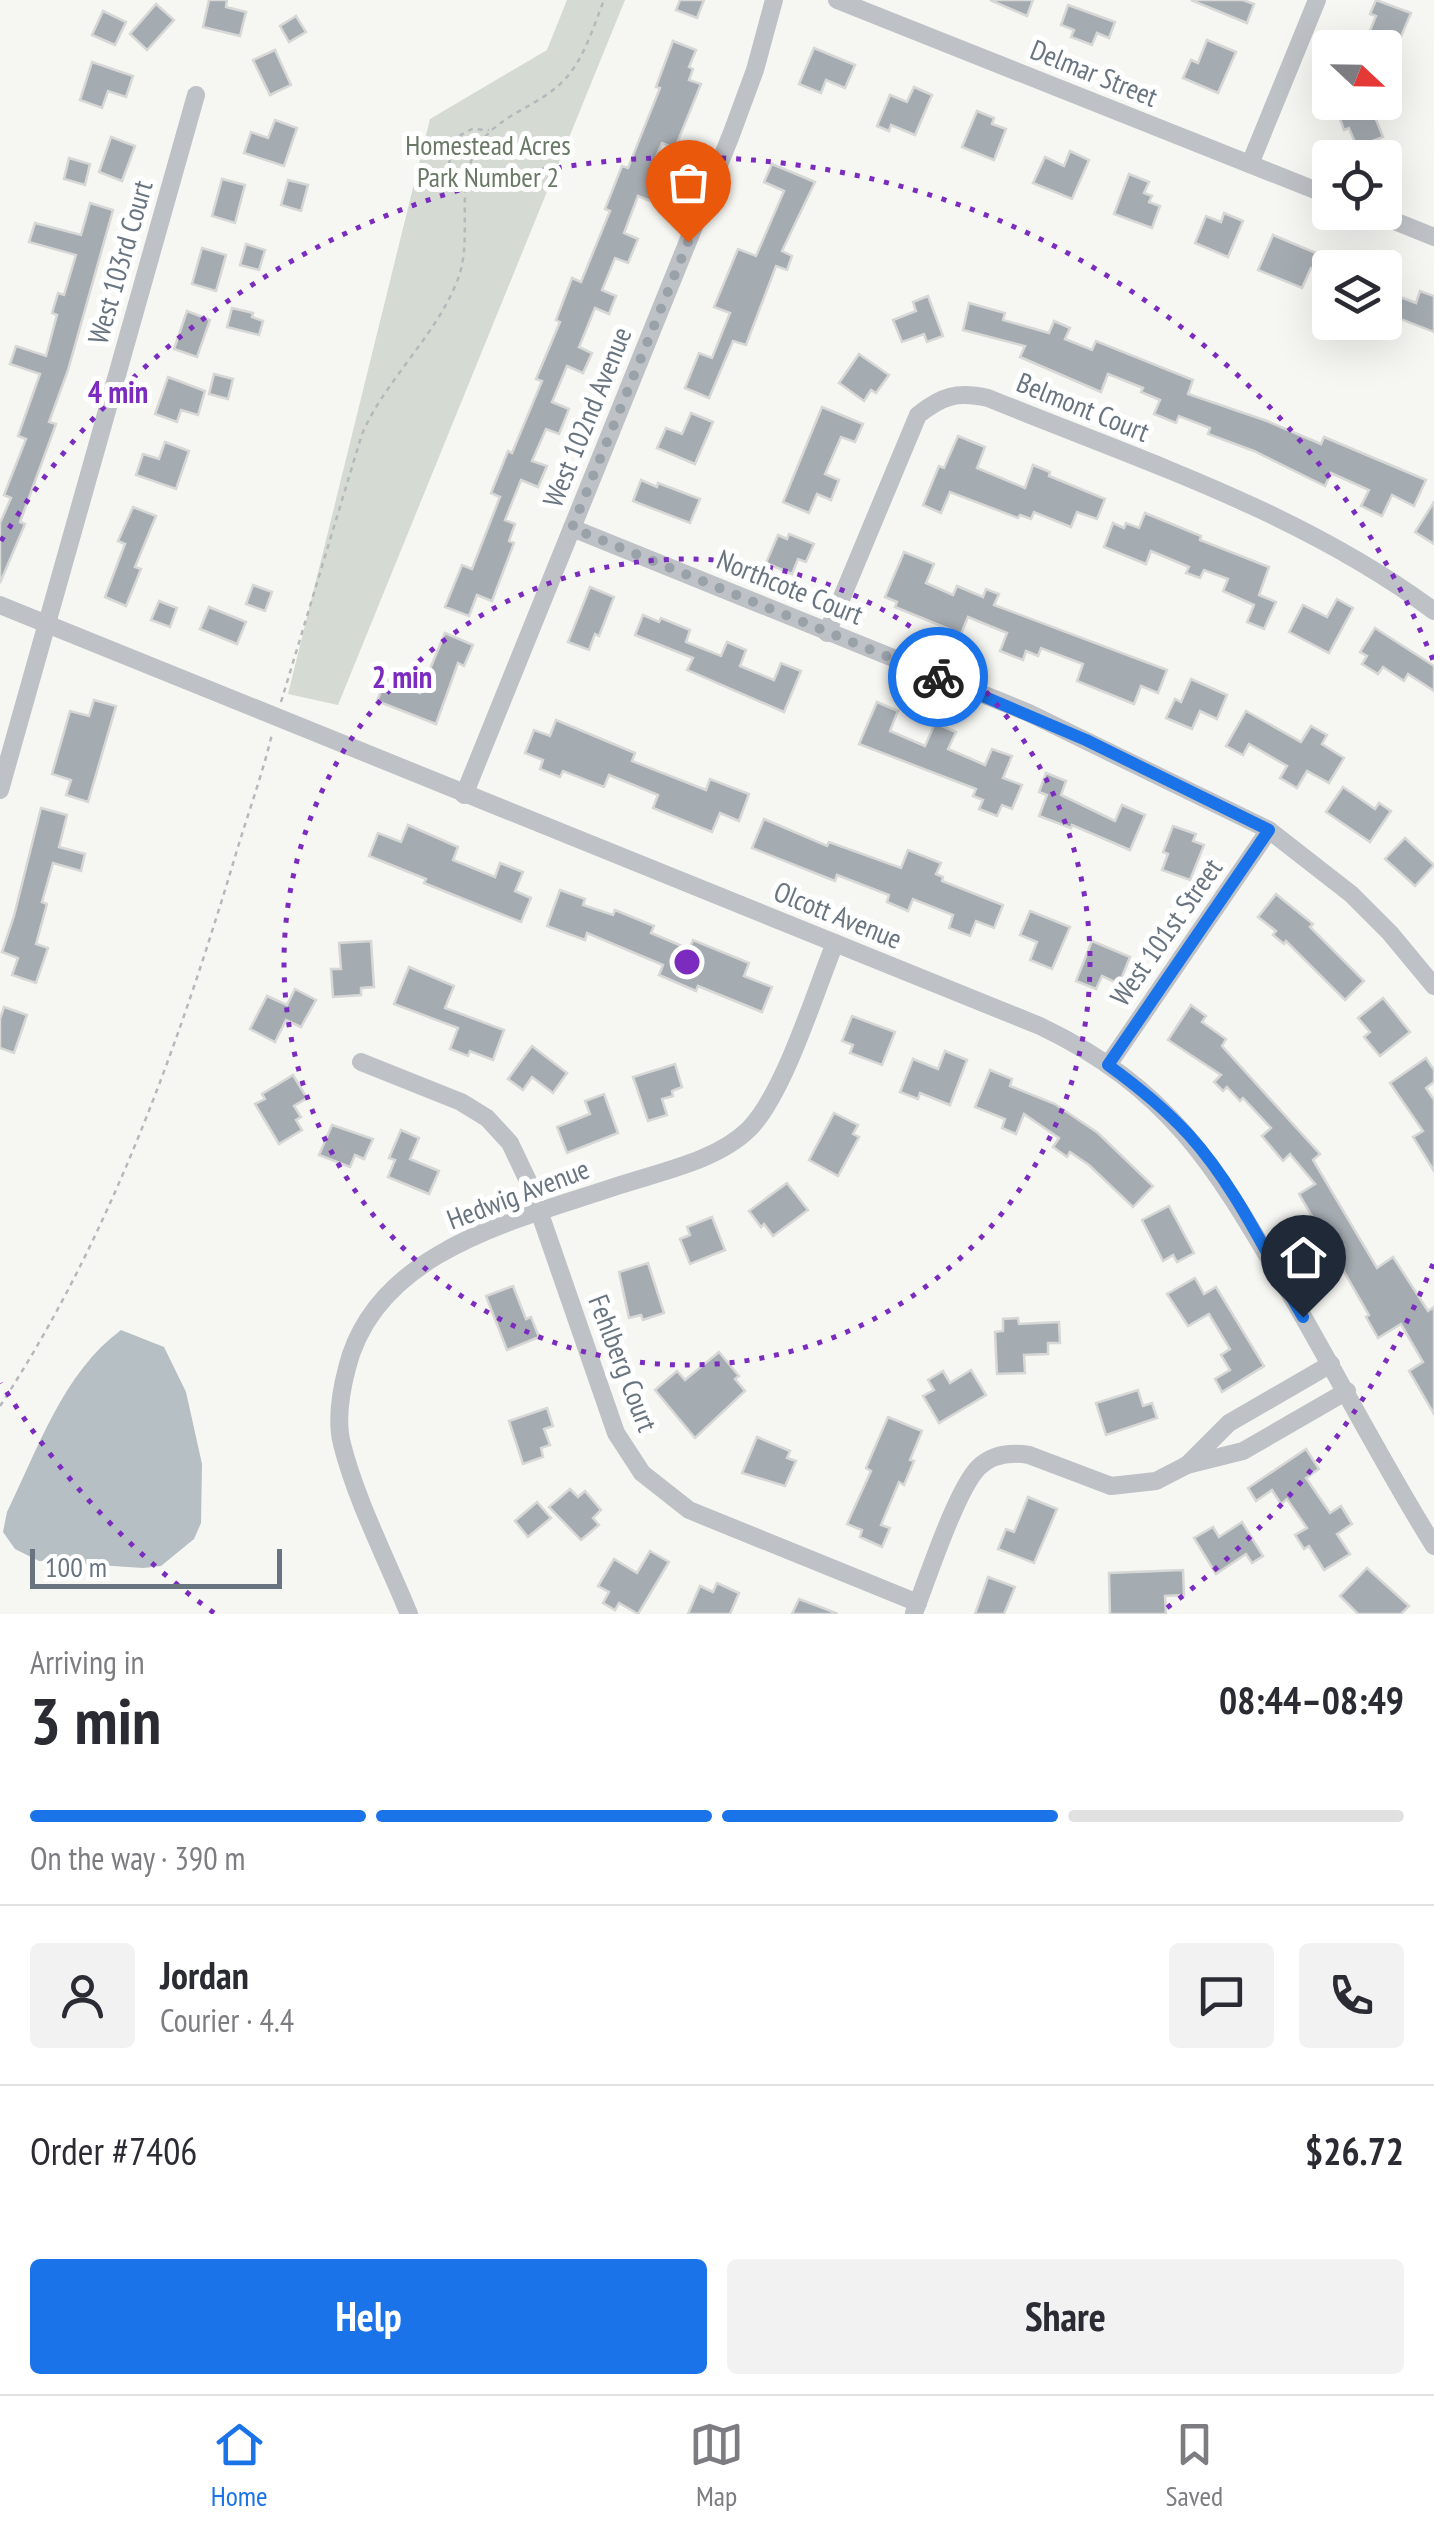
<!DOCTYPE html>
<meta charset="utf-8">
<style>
:root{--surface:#fff;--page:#f2f2f3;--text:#2b2b33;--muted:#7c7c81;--line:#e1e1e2;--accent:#1a73e8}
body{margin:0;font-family:"PT Sans Narrow",sans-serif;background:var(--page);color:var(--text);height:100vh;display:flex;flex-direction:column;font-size:38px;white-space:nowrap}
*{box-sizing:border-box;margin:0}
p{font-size:32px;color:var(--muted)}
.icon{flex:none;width:55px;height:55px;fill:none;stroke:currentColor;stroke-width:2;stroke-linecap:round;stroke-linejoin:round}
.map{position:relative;height:1614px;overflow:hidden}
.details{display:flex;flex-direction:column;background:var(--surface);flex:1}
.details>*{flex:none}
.needle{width:65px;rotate:112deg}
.tools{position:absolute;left:1312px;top:30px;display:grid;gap:20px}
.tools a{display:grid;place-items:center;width:90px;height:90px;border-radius:10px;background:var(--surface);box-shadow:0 10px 40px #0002;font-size:50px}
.scale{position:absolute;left:30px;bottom:25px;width:252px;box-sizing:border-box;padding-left:10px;border:5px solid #687581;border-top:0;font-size:28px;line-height:35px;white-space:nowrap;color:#687581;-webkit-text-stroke:8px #fff;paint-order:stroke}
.pin{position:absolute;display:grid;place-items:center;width:85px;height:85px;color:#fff;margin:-102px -42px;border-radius:50% 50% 50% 0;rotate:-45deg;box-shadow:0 0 10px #0007}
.pin .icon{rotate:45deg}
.courier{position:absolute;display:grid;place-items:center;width:100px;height:100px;margin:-50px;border:8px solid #1a73e8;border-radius:50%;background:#fff;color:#222;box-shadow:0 2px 12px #0007}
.head em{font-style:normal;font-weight:700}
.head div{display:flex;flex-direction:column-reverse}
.head{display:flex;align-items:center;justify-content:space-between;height:170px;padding:0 30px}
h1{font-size:65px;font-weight:700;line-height:75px}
.bar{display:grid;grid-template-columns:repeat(4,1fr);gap:15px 10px;align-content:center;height:120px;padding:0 30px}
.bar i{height:12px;border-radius:8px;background:var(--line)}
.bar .active{background:var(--accent)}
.bar p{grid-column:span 4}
.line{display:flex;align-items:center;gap:25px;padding:0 30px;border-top:2px solid var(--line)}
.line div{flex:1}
.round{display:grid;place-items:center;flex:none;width:105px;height:105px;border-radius:10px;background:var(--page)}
.action{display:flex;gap:20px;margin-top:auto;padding:20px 30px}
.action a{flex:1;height:115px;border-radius:10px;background:var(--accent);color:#fff;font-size:40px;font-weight:700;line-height:115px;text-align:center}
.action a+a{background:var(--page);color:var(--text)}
.menu{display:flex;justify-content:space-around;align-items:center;height:140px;border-top:2px solid var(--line);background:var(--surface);font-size:28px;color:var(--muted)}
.menu a{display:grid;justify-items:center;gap:5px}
.menu .active{color:var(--accent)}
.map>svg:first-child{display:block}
.green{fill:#d5dad3}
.water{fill:#b6bfc4}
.building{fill:#a4abb1;stroke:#d7d7d6;stroke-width:2.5}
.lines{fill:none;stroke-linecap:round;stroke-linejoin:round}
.path{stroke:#b6b9bc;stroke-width:2.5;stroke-dasharray:5 5;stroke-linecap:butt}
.street{stroke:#bec1c5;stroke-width:18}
.done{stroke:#9aa2a9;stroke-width:10;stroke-dasharray:0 18}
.route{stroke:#1a73e8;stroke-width:12}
.ring{fill:none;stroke:#7b2cbf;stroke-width:5;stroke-dasharray:5 10}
.labels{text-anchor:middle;stroke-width:10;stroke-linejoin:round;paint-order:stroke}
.street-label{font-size:28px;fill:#687581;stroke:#fff}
.park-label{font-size:28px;fill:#697966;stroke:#fff}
.centre{fill:#7b2cbf;stroke:#fff;stroke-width:5}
.ring-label{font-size:30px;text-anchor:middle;font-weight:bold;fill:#7b2cbf;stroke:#fff;stroke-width:10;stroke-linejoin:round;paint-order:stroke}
</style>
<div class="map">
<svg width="1434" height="1614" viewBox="0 0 1434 1614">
<rect width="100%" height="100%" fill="#f6f6f3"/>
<polygon class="green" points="567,0 625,0 338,705 288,694 430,119 547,50"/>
<path class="water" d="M121,1330L164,1347L186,1392L202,1464L201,1523L194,1539L161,1566L143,1568L39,1561L15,1549L3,1532L7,1512C38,1449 63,1373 121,1330Z"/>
<g class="building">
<polygon points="209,0 227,0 226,7 246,12 240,36 203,27"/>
<polygon points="680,0 704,0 697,18 676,10"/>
<polygon points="990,0 1033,0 1027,16"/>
<polygon points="1191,0 1243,0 1254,4 1247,23"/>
<polygon points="1376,0 1411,13 1385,74 1385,48 1363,48 1376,16 1370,14"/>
<polygon points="156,4 174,20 147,50 130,34"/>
<polygon points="1068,5 1115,22 1109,38 1097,33 1092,45 1071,37 1074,30 1061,25"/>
<polygon points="103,11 126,22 115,45 92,35"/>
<polygon points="296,16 306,32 289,42 280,26"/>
<polygon points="1207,40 1236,52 1218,93 1183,78 1191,60 1198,63"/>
<polygon points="673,41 696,50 689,67 693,69 689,80 701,84 675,148 662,143 648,176 661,181 653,202 638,196 624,233 638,239 628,263 615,258 602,290 616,296 609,314 595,308 579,347 592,353 583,373 567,366 552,402 569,409 559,434 546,429 532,461 547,466 538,487 521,480 505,520 515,524 509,541 514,543 492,601 477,595 469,616 445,607 462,565 472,569 500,497 491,493 508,451 512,453 542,381 536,379 560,322 556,320 572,278 581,282 610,211 605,209 622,166 628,168 660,88 656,87"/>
<polygon points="814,48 855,65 845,88 826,80 821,93 799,84"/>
<polygon points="275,50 291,85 270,95 253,60"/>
<polygon points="92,62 133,76 126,97 108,91 102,108 80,100"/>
<polygon points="914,87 932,95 915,135 891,125 889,131 877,126 890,95 907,102"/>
<polygon points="1334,102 1369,102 1383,137 1357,147 1349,128 1344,130"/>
<polygon points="977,111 994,118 992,124 1006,129 994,160 962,147"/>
<polygon points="275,120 297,128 284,166 244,153 251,132 268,138"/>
<polygon points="111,137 135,146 122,181 99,172"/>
<polygon points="1070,151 1089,160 1072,199 1033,183 1045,157 1064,166"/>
<polygon points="69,158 90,164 85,185 64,179"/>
<polygon points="772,164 815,182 782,251 792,256 787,270 776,266 746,345 733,341 709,398 685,388 699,353 712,358 730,313 714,307 738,249 756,256 784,191 764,182"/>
<polygon points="1129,174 1149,182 1144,193 1152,196 1149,202 1160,206 1152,228 1114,214"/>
<polygon points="222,179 245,185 235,223 212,216"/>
<polygon points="288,180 308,185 301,211 281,205"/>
<polygon points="90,203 113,210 68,370 49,422 56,424 20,522 25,524 0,583 0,523 11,498 4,495 26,439 18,436 40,374 10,364 16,346 46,356 57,315 52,313 58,293 64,295 76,255 29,242 35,223 81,235"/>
<polygon points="1224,213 1243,221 1228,257 1195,243 1206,216 1221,222"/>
<polygon points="1273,235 1349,267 1349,268 1311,268 1302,288 1258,270"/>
<polygon points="246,244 265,250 259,270 240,265"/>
<polygon points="202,248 226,255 216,291 192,284"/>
<polygon points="1385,291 1416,303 1420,291 1434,296 1434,332 1385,313"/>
<polygon points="928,296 943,336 927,342 924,334 902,342 893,320 916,311 913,302"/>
<polygon points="969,303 1005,313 1003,320 1049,333 1054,321 1070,328 1065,339 1092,350 1096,341 1193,380 1188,394 1267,421 1321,444 1324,437 1426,480 1414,506 1392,495 1382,516 1361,506 1369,490 1331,473 1325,486 1254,451 1208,434 1210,428 1179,416 1176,423 1154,414 1160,400 1141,392 1143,388 1108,374 1101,392 1020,357 1025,346 963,330"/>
<polygon points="232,308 253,313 252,317 263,321 259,335 227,327"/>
<polygon points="187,311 210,320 197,357 174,349"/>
<polygon points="859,354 889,375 876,393 871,390 864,401 839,383"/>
<polygon points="214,374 233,379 228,399 209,394"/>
<polygon points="168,377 205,391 198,415 181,410 177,422 155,414"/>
<polygon points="822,407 863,424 855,442 841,437 825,474 839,480 831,500 817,494 809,513 783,502"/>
<polygon points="691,413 713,422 695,464 657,448 666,428 682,434"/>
<polygon points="958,436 985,447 977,468 1025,488 1033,465 1050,472 1049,476 1105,499 1097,519 1077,512 1071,527 1034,512 1031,519 1020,515 1018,518 950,492 941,513 923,505 939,466 944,468"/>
<polygon points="165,442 189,451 176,489 136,475 143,454 159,459"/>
<polygon points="641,480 657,487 658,483 700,499 690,523 633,501"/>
<polygon points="1434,502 1434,544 1415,532"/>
<polygon points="133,507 156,516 135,567 141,569 126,606 105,597 125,544 118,541"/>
<polygon points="1145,513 1201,536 1200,540 1269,567 1259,595 1276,602 1264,629 1247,622 1254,605 1223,591 1228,579 1204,570 1200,578 1186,573 1189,567 1151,551 1146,564 1104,547 1113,523 1124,528 1126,523 1139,528"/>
<polygon points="789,534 814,544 806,562 798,559 792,574 766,563 778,535 787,539"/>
<polygon points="904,552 934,564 926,583 953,595 957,586 983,597 986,589 999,594 994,605 1167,670 1158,693 1141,686 1134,704 1077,681 1083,664 1041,648 1038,656 1026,651 1023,660 1000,651 1007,633 968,617 961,634 895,607 897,602 885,597"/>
<polygon points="253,585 272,592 265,611 246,604"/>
<polygon points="590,587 614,597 599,636 595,634 589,650 568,642"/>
<polygon points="1337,599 1353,608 1329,653 1289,632 1303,605 1327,617"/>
<polygon points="159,601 177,608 170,627 151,620"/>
<polygon points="209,607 246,622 237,644 200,629"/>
<polygon points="643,615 659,622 661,618 690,630 686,642 721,656 727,642 746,650 740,666 774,680 781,663 801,671 784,712 687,670 693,658 635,635"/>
<polygon points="1375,628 1434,666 1434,691 1408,674 1404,681 1383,667 1378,674 1362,664 1367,656 1360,652"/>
<polygon points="445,633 473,645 464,666 458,663 436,724 377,701 386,679 420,693"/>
<polygon points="1191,679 1227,695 1217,719 1200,711 1192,729 1166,718 1175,699 1181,702"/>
<polygon points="94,700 116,706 88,802 66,795 71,780 52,774 70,711 89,716"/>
<polygon points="877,702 898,711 890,731 925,746 935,723 956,732 948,749 985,765 992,749 1012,756 1003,778 1022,785 1012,809 1002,805 997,816 979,809 983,800 973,796 976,789 859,744"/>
<polygon points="1246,711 1301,742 1311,726 1327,735 1322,744 1344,758 1329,783 1307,771 1297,788 1280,778 1287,766 1249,744 1243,755 1226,746"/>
<polygon points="556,720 635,753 632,761 706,790 710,779 749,794 739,821 720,813 712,832 653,808 658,795 609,775 604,787 563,771 560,777 540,769 543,760 525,753 534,730 550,736"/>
<polygon points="1046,773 1066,781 1061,795 1115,821 1122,805 1145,815 1130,850 1072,825 1071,828 1039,816 1047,795 1039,792"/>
<polygon points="1343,787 1375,809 1379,803 1391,811 1370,842 1326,812"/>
<polygon points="41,808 67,815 59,847 85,854 81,871 53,863 42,902 47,904 36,944 48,948 36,983 12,975 18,958 2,952 14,916"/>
<polygon points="764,819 827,846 829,842 901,868 908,850 941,863 936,874 943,877 942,881 1003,905 994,928 976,921 970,936 949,928 953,915 913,899 908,911 887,902 889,895 837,875 835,881 752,848"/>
<polygon points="408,825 458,847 453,860 495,877 500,863 523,872 515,891 531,898 521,922 424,883 426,879 369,856 378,833 401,842"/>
<polygon points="1173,826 1196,834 1193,841 1204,845 1190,880 1162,870 1168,854 1163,852"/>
<polygon points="1405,838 1434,865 1415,886 1385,859"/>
<polygon points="560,890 585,899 583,905 613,915 615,910 654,926 651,933 689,949 693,940 749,963 744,976 772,987 762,1012 698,986 696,991 659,975 663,965 587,933 585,940 547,926"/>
<polygon points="1276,894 1313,924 1310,927 1364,981 1345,1000 1286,941 1284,944 1273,935 1276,931 1258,917"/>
<polygon points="1030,911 1070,927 1052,969 1030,960 1037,942 1020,935"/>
<polygon points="371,941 374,987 361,988 361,995 333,997 331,969 341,969 339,943"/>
<polygon points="1092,941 1130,957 1119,984 1102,976 1096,989 1076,981"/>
<polygon points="409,967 454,986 445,1008 504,1030 493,1060 470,1051 468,1056 450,1049 458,1028 394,1004"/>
<polygon points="295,989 316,1000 301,1027 286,1020 275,1042 250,1029 267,996 287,1005"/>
<polygon points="1383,998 1410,1032 1380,1056 1364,1037 1370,1032 1358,1018"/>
<polygon points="1191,1005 1206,1016 1202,1022 1226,1039 1222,1046 1320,1154 1313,1160 1377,1268 1393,1257 1428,1311 1434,1307 1434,1414 1409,1371 1423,1362 1401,1324 1378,1338 1366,1317 1369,1315 1299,1194 1315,1184 1290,1154 1283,1161 1262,1136 1271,1128 1243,1098 1240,1101 1227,1087 1223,1091 1214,1082 1221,1075 1168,1040"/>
<polygon points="4,1007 27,1015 14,1053 0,1048 0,1019"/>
<polygon points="852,1016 895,1032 882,1065 850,1053 853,1045 842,1041"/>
<polygon points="532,1046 567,1073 553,1093 532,1077 523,1090 508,1079"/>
<polygon points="945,1051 967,1060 950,1105 920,1093 918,1099 900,1092 913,1059 938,1069"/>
<polygon points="1426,1058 1434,1070 1434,1082 1426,1088 1434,1100 1434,1171 1413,1137 1423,1131 1390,1083"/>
<polygon points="675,1064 682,1087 672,1091 673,1096 662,1099 667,1115 648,1121 633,1077"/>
<polygon points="990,1070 1012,1079 1010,1086 1055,1104 1098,1133 1153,1186 1133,1207 1089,1165 1070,1152 1067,1157 1053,1147 1059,1138 1024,1114 1016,1134 1002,1128 1005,1119 975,1107"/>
<polygon points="293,1075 307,1098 294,1106 301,1117 296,1120 302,1130 279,1144 255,1104 265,1099 262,1094"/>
<polygon points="604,1094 618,1133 567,1153 557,1127 590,1114 585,1101"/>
<polygon points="834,1113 858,1125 853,1134 859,1137 838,1176 809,1160"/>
<polygon points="332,1125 373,1139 364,1159 355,1155 350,1167 319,1155"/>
<polygon points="401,1130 419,1138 410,1159 439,1171 429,1194 388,1177 395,1160 389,1158"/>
<polygon points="787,1183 808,1210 773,1236 764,1224 761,1227 749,1211"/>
<polygon points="1169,1206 1194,1253 1177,1262 1173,1255 1163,1261 1142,1220"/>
<polygon points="712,1217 725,1250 690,1264 680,1239 690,1235 687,1227"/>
<polygon points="648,1263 664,1313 643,1320 641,1315 629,1318 619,1272"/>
<polygon points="1195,1278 1204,1294 1216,1287 1264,1366 1222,1392 1215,1379 1230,1370 1221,1355 1230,1349 1209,1314 1188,1326 1167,1294"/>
<polygon points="513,1286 526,1319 531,1317 539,1337 507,1350 486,1296"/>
<polygon points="1018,1318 1019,1324 1059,1322 1060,1343 1048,1343 1048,1354 1024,1355 1025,1373 997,1374 995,1332 1003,1331 1003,1319"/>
<polygon points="719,1352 739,1376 735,1379 745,1391 695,1438 655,1390 677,1371 685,1380"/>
<polygon points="971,1370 986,1395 939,1423 923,1396 934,1390 928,1380 943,1371 950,1383"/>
<polygon points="1138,1390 1143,1406 1152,1403 1157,1418 1106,1435 1096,1403"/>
<polygon points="547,1408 553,1426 544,1429 550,1445 541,1448 543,1457 523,1464 509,1421"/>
<polygon points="888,1417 922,1431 910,1460 914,1461 904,1485 899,1482 881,1525 890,1528 882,1547 860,1537 862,1530 847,1524 871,1471 866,1468"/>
<polygon points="757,1437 790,1451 787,1458 796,1461 785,1486 742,1473"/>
<polygon points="1306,1449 1319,1469 1306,1478 1330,1513 1341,1506 1352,1524 1337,1534 1350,1554 1324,1570 1309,1546 1304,1549 1295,1535 1307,1528 1287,1499 1281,1504 1272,1490 1256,1501 1248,1488"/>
<polygon points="570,1489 578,1497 585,1491 601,1510 593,1518 599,1525 581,1540 549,1507"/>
<polygon points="1028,1497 1057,1509 1034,1563 998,1549 1006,1529 1014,1532"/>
<polygon points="537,1502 551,1518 528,1537 515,1521"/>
<polygon points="1242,1522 1263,1556 1252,1563 1246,1554 1216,1574 1194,1538 1213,1527 1219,1537"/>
<polygon points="650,1551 669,1562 638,1614 619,1603 615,1610 603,1603 609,1592 598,1586 614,1559 637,1573"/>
<polygon points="1367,1568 1409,1606 1401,1614 1358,1614 1340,1596"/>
<polygon points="1183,1570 1184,1595 1165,1596 1166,1614 1110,1614 1109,1573"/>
<polygon points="988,1577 1015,1587 1004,1614 975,1614"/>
<polygon points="717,1583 739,1593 730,1614 688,1614 700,1586 713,1592"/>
<polygon points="799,1599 836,1613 835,1614 792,1614"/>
</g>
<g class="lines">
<g class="path">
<polyline points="465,183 452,177 447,169 457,137 472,129 489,130"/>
<path d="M281,702L362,434C386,379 436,336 458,279C474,236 453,185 479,145C498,116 533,108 558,86C583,64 592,30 604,0"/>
<path d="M0,1406C109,1240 178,1047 235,857C247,816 262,776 272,734"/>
</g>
<g class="street">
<polyline points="837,0 1330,196"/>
<polyline points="1250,164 1317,0"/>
<polyline points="1372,212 1434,237"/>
<polyline points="572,528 1029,713 1269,830 1351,894 1390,933 1434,986"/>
<path d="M0,605L1040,1026C1174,1090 1218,1172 1290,1294C1339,1378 1383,1464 1434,1546"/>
<path d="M827,633L918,415C942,396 957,391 988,398C1140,460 1301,512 1434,611"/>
<polyline points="0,790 196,95"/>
<polyline points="464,795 731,135 755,70 774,0"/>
<polyline points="361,1062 461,1102 487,1118 510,1143 530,1185 616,1433 642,1473 689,1510 918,1603"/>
<polyline points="1108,1065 1269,830"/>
<polyline points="1187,1465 1243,1451 1347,1391"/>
<path d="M914,1613C927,1580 956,1491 978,1468C992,1454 1010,1452 1029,1455L1111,1486L1156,1481L1187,1465L1229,1423L1331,1364"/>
<path d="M409,1614C387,1560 356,1500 342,1444C336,1421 341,1391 347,1368C376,1250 517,1220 617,1186C659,1172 717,1161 749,1129C784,1094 815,992 835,943"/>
</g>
</g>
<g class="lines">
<polyline class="done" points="688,242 572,528 938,677"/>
<path class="route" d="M938,677L1086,740L1269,830L1108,1065C1137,1086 1165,1109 1189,1135C1237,1188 1267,1256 1303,1317"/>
</g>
<g class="ring">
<circle cx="687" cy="962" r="403"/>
<path d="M1433 1264A805 805 0 0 1 1160 1613M214 1613A805 805 0 0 1 1 1383M1 541A805 805 0 0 1 1433 660"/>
</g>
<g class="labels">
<g class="street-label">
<text transform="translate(1094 73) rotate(22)" y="10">Delmar Street</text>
<text transform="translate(120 262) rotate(-74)" y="10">West 103rd Court</text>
<text transform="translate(1083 407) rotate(22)" y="10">Belmont Court</text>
<text transform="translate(587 417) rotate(-68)" y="10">West 102nd Avenue</text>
<text transform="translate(790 587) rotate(22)" y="10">Northcote Court</text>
<text transform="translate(838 915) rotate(22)" y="10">Olcott Avenue</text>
<text transform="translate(1166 932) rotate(-55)" y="10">West 101st Street</text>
<text transform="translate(518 1194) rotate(-21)" y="10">Hedwig Avenue</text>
<text transform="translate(623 1363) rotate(69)" y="10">Fehlberg Court</text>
</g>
<g class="park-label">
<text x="488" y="155">Homestead Acres<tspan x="488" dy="32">Park Number 2</tspan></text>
</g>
</g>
<circle cx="687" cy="962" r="15" class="centre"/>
<g class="ring-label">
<text x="118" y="403">4 min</text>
<text x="402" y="688">2 min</text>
</g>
</svg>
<div class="tools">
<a><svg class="needle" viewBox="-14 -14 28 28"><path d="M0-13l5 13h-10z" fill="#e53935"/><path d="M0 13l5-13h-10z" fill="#7c7c81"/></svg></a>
<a><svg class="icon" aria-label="locate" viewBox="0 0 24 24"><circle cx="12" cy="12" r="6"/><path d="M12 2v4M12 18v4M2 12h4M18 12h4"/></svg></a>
<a><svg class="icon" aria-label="layers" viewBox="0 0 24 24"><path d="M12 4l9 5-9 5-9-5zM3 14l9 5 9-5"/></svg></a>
</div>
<div class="scale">100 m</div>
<div class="pin" style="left:688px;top:242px;background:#ea580c"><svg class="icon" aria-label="bag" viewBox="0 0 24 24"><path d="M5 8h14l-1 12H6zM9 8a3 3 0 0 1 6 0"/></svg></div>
<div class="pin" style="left:1303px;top:1317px;background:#1f2937"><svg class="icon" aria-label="home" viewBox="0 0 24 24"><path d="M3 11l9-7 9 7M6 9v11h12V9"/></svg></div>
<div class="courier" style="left:938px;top:677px"><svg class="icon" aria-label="bike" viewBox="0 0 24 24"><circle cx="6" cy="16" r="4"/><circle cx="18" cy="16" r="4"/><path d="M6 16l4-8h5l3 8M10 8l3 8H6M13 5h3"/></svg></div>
</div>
<section class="details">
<div class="head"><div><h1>3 min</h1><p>Arriving in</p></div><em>08:44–08:49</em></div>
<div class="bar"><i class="active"></i><i class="active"></i><i class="active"></i><i></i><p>On the way · 390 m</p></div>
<div class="line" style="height:180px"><a class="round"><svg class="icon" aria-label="person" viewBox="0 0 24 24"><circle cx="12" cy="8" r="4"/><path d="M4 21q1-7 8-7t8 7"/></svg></a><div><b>Jordan</b><p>Courier · 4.4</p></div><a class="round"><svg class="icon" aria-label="chat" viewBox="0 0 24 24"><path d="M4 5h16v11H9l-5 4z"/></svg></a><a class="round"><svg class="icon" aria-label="phone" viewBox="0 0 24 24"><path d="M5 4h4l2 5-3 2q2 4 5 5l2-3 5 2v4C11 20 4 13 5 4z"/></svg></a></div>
<div class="line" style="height:130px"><div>Order #7406</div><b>$26.72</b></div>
<div class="action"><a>Help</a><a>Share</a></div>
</section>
<nav class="menu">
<a class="active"><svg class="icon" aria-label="home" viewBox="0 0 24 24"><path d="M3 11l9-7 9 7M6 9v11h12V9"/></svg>Home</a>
<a><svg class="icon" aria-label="map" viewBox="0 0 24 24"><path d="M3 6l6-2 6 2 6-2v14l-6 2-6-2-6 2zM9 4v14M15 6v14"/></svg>Map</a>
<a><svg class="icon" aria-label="saved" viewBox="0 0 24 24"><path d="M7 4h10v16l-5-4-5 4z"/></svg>Saved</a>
</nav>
